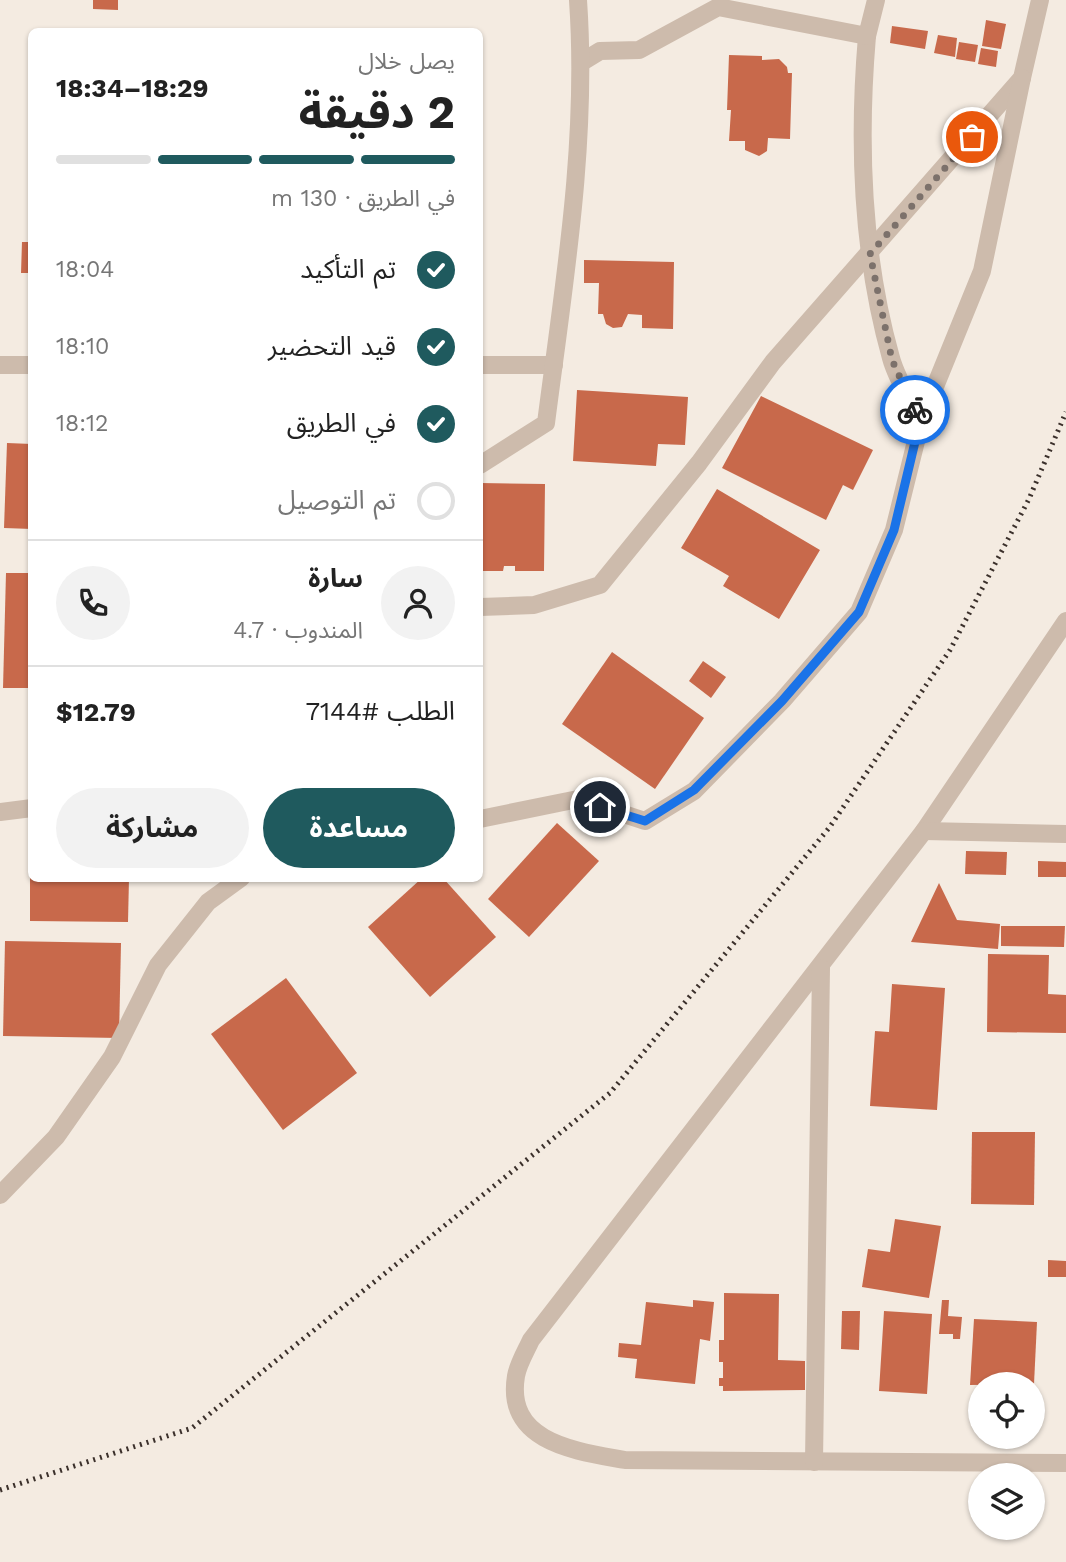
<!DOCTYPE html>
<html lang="ar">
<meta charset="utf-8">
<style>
:root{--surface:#fff;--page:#f2f2f2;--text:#222;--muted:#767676;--line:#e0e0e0;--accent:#1f5a5e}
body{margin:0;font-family:"Work Sans","Noto Sans Arabic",sans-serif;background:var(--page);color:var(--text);direction:rtl;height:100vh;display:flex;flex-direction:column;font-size:26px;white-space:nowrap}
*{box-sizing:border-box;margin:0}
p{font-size:23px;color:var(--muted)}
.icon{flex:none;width:38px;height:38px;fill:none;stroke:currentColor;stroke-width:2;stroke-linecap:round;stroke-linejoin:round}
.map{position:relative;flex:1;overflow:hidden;direction:ltr}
.drawer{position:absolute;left:28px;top:28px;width:455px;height:854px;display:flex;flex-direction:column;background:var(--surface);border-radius:10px;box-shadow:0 2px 5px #0004;direction:rtl}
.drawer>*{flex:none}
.fabs{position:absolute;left:968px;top:1372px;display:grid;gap:14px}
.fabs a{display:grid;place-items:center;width:77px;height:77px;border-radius:50%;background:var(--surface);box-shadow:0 2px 5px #0004;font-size:35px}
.pin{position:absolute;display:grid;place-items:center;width:60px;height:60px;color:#fff;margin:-30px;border:4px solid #fff;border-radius:50%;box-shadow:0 2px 7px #0007}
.courier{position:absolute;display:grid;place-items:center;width:70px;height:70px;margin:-35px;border:5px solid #1a73e8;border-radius:50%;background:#fff;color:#222;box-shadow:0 2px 9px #0007}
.overview em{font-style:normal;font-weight:700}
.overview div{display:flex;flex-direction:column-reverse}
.overview{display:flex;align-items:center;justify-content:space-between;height:119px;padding:0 28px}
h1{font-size:46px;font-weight:700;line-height:52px}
.bar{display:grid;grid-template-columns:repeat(4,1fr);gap:10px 7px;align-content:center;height:84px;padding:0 28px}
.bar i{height:9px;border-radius:5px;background:var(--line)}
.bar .current{background:var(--accent)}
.bar p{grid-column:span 4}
.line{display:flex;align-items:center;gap:18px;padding:0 28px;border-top:2px solid var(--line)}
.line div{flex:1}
.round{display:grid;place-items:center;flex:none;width:74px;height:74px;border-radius:37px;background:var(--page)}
ol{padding:0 28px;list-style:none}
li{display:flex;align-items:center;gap:21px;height:77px}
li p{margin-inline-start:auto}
li .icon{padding:7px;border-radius:50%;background:var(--accent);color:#fff;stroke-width:4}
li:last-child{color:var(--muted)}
li i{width:38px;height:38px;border:4px solid var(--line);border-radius:50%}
.cta{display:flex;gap:14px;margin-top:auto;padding:14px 28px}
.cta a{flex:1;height:80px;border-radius:42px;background:var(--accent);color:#fff;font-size:28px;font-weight:700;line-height:80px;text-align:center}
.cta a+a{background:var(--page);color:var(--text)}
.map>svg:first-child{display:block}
.building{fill:#c8694b}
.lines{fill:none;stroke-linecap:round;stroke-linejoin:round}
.minor{stroke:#cdbbac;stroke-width:18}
.rail{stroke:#3b302b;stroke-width:5;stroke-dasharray:2 5;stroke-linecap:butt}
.done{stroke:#7c716b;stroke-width:7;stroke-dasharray:0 12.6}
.route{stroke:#1a73e8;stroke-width:9}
</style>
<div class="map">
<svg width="1066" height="1562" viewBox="0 0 1066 1562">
<rect width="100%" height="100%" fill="#f4ebe1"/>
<g class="building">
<polygon points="93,0 118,0 118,10 93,9"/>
<polygon points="986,20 1006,24 1001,49 982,46"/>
<polygon points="892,26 928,31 925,49 890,43"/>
<polygon points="938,35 957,38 955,57 934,53"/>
<polygon points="959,42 978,45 975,62 956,59"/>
<polygon points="981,48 998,51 996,67 978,64"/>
<polygon points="729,55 762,56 762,60 779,59 787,67 788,73 792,73 790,139 768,138 767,151 759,156 745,150 745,141 729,141 731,110 727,110"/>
<polygon points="22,242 32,242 32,273 21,273"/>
<polygon points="584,260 674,262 673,329 642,328 642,315 628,314 622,327 613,328 606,324 603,314 598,314 599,283 584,283"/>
<polygon points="577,390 688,397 685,445 658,444 656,466 573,461"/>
<polygon points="761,396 873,450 853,490 843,485 826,520 722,468"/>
<polygon points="7,443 32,444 32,529 4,528"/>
<polygon points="480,483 545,484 544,571 515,571 515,566 504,566 503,571 480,571"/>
<polygon points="717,489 820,550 779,619 723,586 729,576 681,548"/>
<polygon points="6,573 32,573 32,688 3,688"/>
<polygon points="612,652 704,718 655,789 562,724"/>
<polygon points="703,661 726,677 711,698 689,681"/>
<polygon points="557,823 599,861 529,937 488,899"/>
<polygon points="966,851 1007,852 1006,875 965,874"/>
<polygon points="1038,861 1066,862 1066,877 1038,877"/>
<polygon points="30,878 129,878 128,922 30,921"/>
<polygon points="422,878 443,878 496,937 430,997 368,927"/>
<polygon points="939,883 957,920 1000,924 998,949 911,942"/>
<polygon points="1001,926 1065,926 1064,947 1001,946"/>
<polygon points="5,941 121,943 119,1038 3,1036"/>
<polygon points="988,954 1049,955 1048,994 1066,995 1066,1033 987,1032"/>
<polygon points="286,978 357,1073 283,1130 211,1034"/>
<polygon points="892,984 945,988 937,1110 870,1106 875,1031 889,1032"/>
<polygon points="972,1132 1035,1132 1034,1205 971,1204"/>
<polygon points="895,1219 941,1226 929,1298 862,1287 868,1249 890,1252"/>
<polygon points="1048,1260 1066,1261 1066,1277 1048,1277"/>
<polygon points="724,1293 779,1294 778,1360 805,1361 805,1390 723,1391 723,1386 719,1386 719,1378 723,1378 723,1362 719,1362 719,1340 724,1340"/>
<polygon points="693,1300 714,1302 710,1341 700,1339 695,1384 635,1378 637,1359 618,1357 619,1343 641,1345 646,1302 693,1307"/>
<polygon points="942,1300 949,1300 948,1316 962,1317 960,1339 953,1339 953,1334 939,1334"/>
<polygon points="842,1311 860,1311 859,1350 841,1349"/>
<polygon points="884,1311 932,1314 927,1394 879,1391"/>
<polygon points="974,1319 1037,1322 1034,1384 970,1385"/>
</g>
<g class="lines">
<g class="minor">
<path d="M867,36C858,142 862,255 891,358C897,380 911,401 921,421"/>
<polyline points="582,62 600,51 639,50 718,7 867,36 876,0"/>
<polyline points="0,365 32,365"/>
<polyline points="480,365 554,365"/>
<path d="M480,465L546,423C564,283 588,142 578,0"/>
<polyline points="480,607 534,605 600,585 699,463 773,362 1022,78 1040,0"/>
<path d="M1066,621L924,831L531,1340C526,1351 518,1364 516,1376C505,1443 576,1451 625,1460L1066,1463"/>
<polyline points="0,812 32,808"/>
<polyline points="480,819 578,799 645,821 694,791 782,701 859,612 894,530 921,421 982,271 1022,78"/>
<polyline points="924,831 1066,834"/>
<polyline points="0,1195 56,1137 112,1057 158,965 208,902 241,878"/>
<polyline points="814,1462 821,968"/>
</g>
<polyline class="rail" points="0,1490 192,1428 610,1093 829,828 950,650 1029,499 1066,412"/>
</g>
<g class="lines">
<polyline class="done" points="915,410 892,360 870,254 972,137"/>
<polyline class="route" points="600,807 645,821 694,790 782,701 859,612 894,530 920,421 915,410"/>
</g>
</svg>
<div class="fabs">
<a><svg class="icon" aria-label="locate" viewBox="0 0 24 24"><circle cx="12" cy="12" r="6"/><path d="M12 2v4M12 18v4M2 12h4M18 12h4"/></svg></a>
<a><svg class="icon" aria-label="layers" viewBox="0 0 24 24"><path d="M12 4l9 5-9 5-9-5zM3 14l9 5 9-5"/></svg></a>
</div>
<div class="pin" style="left:972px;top:137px;background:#ea580c"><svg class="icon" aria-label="bag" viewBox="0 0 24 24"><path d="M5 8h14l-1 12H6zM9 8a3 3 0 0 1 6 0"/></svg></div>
<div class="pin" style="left:600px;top:807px;background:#1f2937"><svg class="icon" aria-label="home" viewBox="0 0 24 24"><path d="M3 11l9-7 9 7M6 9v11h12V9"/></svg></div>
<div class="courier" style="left:915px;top:410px"><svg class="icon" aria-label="bike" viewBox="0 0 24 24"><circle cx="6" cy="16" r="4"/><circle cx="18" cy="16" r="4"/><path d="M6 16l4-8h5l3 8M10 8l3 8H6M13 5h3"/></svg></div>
<section class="drawer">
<div class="overview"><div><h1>2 دقيقة</h1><p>يصل خلال</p></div><em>18:29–18:34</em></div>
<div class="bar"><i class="current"></i><i class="current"></i><i class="current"></i><i></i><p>في الطريق · 130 m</p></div>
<ol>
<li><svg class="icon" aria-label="check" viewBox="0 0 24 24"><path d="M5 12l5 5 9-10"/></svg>تم التأكيد<p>18:04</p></li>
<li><svg class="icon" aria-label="check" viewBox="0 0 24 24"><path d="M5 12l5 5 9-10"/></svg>قيد التحضير<p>18:10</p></li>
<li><svg class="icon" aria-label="check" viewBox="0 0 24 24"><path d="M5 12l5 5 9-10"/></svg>في الطريق<p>18:12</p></li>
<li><i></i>تم التوصيل</li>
</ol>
<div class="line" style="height:126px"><a class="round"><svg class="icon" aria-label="person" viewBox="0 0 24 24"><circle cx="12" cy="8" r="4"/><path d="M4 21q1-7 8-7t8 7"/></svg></a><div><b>سارة</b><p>المندوب · 4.7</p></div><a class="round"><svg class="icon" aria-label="phone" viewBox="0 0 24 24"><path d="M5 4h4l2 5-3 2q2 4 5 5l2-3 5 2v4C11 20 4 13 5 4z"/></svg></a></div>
<div class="line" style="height:91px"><div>الطلب #7144</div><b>$12.79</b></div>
<div class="cta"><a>مساعدة</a><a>مشاركة</a></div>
</section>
</div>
